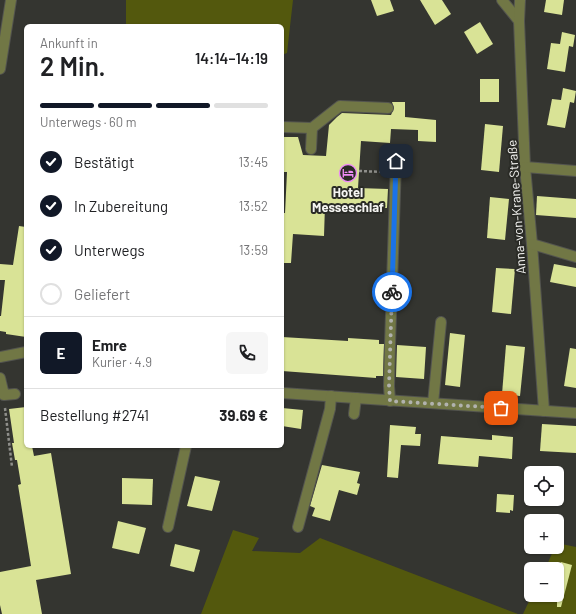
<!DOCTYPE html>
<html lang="de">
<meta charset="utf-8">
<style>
:root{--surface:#fff;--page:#f6f6f6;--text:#202124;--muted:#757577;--line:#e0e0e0;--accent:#111827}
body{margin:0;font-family:Barlow,sans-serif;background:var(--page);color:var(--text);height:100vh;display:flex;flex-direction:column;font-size:15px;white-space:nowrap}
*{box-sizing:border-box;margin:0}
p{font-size:13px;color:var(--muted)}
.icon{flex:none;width:22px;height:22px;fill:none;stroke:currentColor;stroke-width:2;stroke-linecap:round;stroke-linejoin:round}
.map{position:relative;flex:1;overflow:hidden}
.panel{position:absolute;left:24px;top:24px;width:260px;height:424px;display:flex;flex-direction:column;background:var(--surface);border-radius:6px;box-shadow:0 1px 3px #0004}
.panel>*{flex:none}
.controls{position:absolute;left:524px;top:466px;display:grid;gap:8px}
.controls a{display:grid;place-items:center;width:40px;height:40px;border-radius:6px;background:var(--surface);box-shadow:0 1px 3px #0004;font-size:20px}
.pin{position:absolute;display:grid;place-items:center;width:34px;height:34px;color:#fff;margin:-17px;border-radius:8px;box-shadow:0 2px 6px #0006}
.courier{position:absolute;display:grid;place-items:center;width:40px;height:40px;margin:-20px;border:3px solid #1a73e8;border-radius:50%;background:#fff;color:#222;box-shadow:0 1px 5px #0007}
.head em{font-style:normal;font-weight:600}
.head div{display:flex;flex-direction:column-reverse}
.head{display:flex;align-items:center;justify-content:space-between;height:68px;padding:0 16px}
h1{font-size:26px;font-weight:600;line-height:30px}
.bar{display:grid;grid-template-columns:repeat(4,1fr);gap:6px 4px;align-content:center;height:48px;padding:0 16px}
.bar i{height:5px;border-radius:3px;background:var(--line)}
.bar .selected{background:var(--accent)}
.bar p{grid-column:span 4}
.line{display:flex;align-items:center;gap:10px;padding:0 16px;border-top:1px solid var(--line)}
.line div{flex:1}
.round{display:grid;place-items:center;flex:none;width:42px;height:42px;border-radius:6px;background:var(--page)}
ol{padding:0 16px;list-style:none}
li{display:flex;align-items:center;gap:12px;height:44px}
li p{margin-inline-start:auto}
li .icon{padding:4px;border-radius:50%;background:var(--accent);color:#fff;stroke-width:4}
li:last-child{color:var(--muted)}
li i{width:22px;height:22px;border:2px solid var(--line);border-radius:50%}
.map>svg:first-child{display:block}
.green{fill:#53580d}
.building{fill:#d9e396}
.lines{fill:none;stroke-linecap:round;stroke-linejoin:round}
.minor-casing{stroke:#53544f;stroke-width:12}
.path{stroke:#8f8f8b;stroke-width:2.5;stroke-dasharray:3 2;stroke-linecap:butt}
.minor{stroke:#717745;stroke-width:10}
.done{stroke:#b1b2ae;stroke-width:4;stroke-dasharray:0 7.2}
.route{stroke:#1a73e8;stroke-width:5}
.labels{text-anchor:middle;stroke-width:4;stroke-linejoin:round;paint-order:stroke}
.poi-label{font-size:13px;font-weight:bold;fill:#f5f5f2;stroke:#2a2b26}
.street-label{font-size:13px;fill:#f5f5f2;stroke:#2a2b26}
</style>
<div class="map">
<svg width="576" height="614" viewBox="0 0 576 614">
<rect width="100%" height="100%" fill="#343530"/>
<g class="green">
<polygon points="126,0 293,0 287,53 282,55 282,26 126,26"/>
<polygon points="233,530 259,538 252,551 300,553 320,538 518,614 201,614"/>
<polygon points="557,543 576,547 576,614 523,614 532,595 557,595 557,569 545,569 555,547 557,547"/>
</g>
<g class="building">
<polygon points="371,0 390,0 394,11 377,16"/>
<polygon points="420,0 442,0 451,14 435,25"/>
<polygon points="546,0 564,0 562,15 544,12"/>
<polygon points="480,22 493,44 477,54 464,32"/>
<polygon points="562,32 575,35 573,47 569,46 565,72 547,69 551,43 560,44"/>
<rect x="480" y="79" width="19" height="23"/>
<polygon points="563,88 576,91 574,103 570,102 565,128 547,125 552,99 561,100"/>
<polygon points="392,102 405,102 405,117 436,120 436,142 418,141 418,130 391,129 390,143 361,141 358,188 388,189 387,208 325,205 324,236 293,234 291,263 282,263 282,213 285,213 287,172 282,172 282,137 298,137 303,155 326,156 329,125 337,117 342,113 391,115 394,108"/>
<polygon points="485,124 503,126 499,172 481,170"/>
<polygon points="537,196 576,199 576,218 536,215"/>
<polygon points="490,197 509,199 505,240 487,238"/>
<polygon points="19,226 26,227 26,337 6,334 6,332 0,331 0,316 1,316 5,280 0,280 0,264 13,265"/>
<polygon points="554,264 576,268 576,287 550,282"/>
<polygon points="496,268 515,269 511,314 492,312"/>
<polygon points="450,333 465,335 460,387 445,385"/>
<polygon points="282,337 348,341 348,338 379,340 379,344 384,344 383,376 376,376 376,378 282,371"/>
<polygon points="397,345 426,347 424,379 396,377"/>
<polygon points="506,345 525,347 520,396 502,394"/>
<polygon points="570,348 576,349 576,388 564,386"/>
<polygon points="26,407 26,446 32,446 34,456 51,453 71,574 36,580 42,614 2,614 0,605 0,572 31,566 18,485 21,484 17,460 15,460 12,443 14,443 9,409"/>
<polygon points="282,408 303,410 301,429 282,426"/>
<polygon points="542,424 576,426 576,453 540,451"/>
<polygon points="390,425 416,427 415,434 421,434 420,446 401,445 398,478 387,477"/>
<polygon points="492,435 513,437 512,459 479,456 478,467 438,464 441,436 492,440"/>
<polygon points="322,465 360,472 357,483 360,484 357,495 339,490 330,521 312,516 315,508 310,506"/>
<polygon points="195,476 220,481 212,511 187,506"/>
<polygon points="122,478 153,479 152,505 122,504"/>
<polygon points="497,494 514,495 513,511 510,510 510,513 496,512"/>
<polygon points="118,521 146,528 139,554 112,548"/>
<polygon points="175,544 200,550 194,572 170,566"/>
<polygon points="561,562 572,565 561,607 557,607 557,578"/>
</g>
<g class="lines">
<g class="minor-casing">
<g id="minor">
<polyline points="502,0 519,21"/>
<polyline points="520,0 519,21 525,167 532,244 544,411"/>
<polyline points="0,69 11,0"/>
<polyline points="282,127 312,128"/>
<polyline points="311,149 312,128 340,106 388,108"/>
<polyline points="525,167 576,171"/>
<polyline points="532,244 576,257"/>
<polyline points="0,357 26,352"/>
<polyline points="0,378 4,395 15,394"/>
<polyline points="282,393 576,413"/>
<polyline points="390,401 389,386 390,345 396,161"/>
<polyline points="433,403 441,322"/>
<polyline points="354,414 356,398"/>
<polyline points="168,527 186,446"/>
<polyline points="298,527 330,409 331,396"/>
</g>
</g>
<g class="path">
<polyline points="359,171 385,172"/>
<polyline points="5,408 12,467"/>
</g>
<use href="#minor" class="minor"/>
</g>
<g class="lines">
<polyline class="done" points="392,292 389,386 390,401 501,408"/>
<polyline class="route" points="392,292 396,161"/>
</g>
<defs>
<g id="hotel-ring" transform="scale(0.9)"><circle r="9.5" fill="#2a2b26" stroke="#ef8bf7" stroke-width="1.5"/><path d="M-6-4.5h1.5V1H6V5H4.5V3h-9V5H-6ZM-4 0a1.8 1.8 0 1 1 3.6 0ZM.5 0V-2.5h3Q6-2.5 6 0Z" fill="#ef8bf7"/></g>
</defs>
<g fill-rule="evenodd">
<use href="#hotel-ring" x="348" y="173"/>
</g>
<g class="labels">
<g class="poi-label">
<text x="348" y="197">Hotel<tspan x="348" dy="15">Messeschlaf</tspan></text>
</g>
<g class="street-label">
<text transform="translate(516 207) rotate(-94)" y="5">Anna-von-Krane-Straße</text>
</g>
</g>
</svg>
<div class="controls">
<a><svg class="icon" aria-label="locate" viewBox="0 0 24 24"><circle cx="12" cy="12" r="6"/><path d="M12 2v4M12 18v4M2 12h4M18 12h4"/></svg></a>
<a>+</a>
<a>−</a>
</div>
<div class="pin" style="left:501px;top:408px;background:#ea580c"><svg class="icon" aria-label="bag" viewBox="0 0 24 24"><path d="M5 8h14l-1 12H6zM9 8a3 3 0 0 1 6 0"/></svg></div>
<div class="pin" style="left:396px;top:161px;background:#1f2937"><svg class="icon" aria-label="home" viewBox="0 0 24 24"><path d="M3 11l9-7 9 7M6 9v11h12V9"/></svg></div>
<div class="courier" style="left:392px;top:292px"><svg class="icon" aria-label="bike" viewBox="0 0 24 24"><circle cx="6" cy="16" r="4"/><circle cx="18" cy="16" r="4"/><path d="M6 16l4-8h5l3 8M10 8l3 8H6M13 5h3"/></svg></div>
<section class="panel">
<div class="head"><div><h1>2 Min.</h1><p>Ankunft in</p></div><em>14:14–14:19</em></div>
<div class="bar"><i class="selected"></i><i class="selected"></i><i class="selected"></i><i></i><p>Unterwegs · 60 m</p></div>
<ol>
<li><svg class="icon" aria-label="check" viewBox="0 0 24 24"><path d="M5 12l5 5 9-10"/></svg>Bestätigt<p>13:45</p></li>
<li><svg class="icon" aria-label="check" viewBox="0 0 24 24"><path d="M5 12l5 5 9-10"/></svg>In Zubereitung<p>13:52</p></li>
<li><svg class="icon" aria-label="check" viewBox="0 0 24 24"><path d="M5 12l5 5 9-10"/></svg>Unterwegs<p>13:59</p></li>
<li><i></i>Geliefert</li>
</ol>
<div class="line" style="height:72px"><b class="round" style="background:var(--accent);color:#fff">E</b><div><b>Emre</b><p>Kurier · 4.9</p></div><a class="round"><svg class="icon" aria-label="phone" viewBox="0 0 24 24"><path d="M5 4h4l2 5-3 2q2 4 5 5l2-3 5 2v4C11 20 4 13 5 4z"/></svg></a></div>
<div class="line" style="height:52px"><div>Bestellung #2741</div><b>39.69 €</b></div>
</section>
</div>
